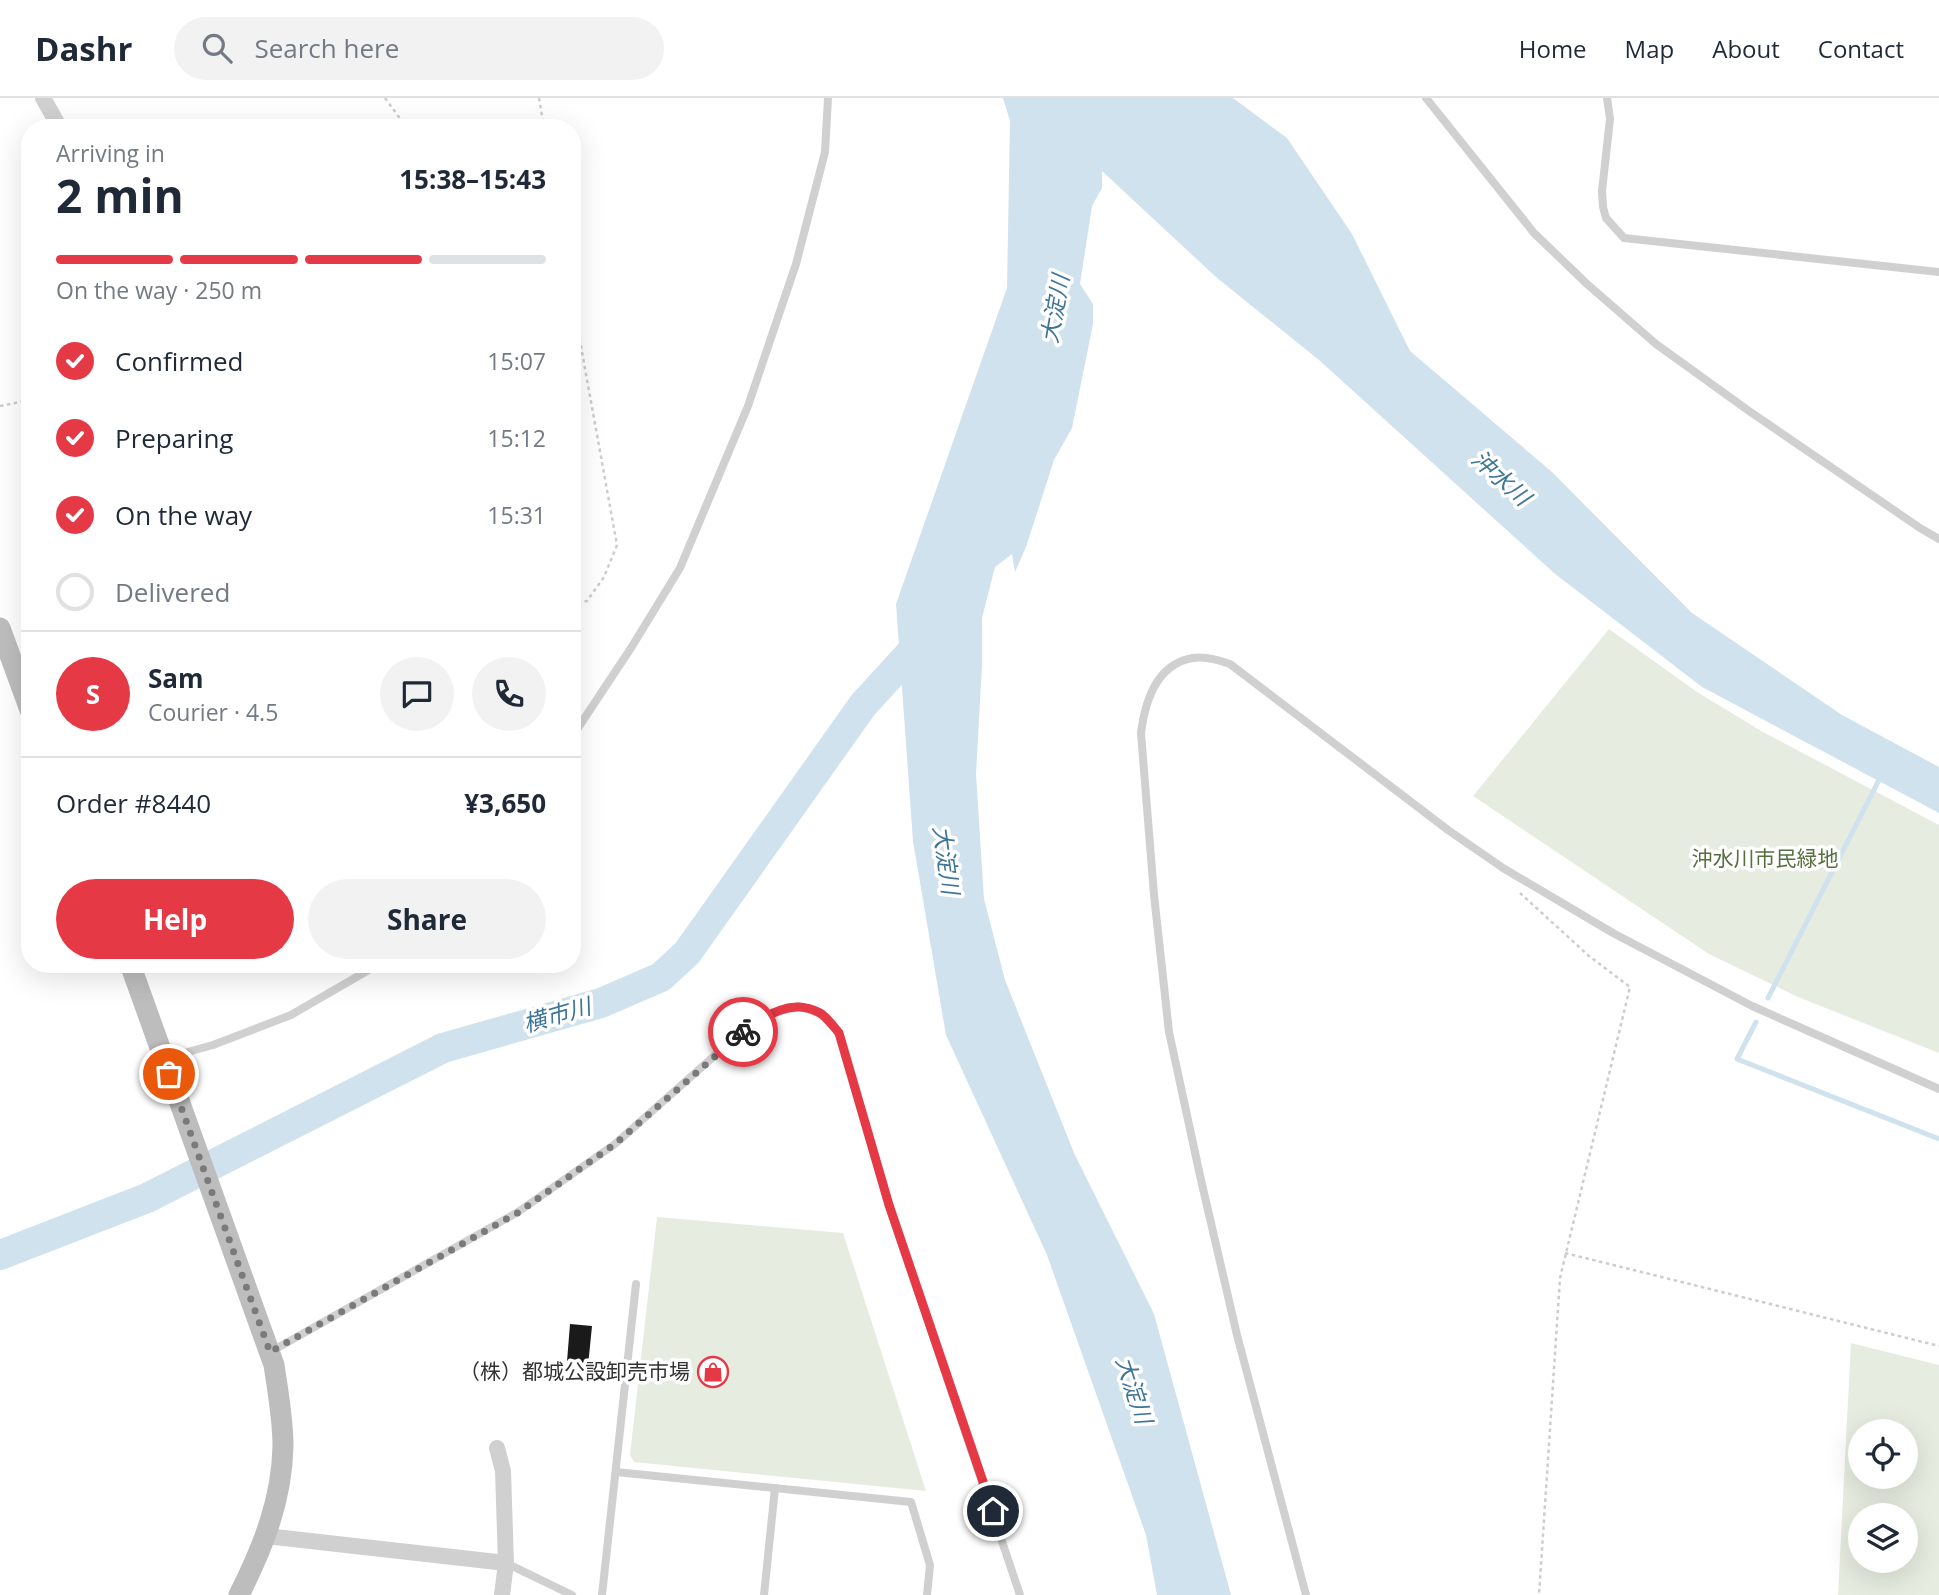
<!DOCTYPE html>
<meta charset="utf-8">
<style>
:root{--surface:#fff;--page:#f2f2f3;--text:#1f2937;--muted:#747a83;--line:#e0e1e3;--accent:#e63946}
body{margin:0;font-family:"Open Sans","Noto Sans JP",sans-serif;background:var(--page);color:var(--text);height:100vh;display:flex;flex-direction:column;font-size:26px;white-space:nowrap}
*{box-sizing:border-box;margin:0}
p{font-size:23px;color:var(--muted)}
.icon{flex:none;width:38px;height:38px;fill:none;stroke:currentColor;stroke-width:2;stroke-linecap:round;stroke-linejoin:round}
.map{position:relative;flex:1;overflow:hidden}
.drawer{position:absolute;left:21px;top:21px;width:560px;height:854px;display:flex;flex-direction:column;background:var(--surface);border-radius:28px;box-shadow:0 7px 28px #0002}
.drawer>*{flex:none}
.buttons{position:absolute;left:1848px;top:1321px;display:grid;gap:14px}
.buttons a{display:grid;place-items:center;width:70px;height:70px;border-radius:50%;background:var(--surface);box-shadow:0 7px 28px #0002;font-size:35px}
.pin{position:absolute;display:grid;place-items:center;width:60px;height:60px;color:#fff;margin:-30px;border:4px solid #fff;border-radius:50%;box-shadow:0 2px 7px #0007}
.courier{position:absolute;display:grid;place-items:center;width:70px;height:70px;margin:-35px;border:5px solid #e63946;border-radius:50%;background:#fff;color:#222;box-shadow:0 2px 9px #0007}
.overview em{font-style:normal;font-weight:700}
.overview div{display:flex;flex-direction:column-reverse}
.overview{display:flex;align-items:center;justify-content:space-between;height:119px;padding:0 35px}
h1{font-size:46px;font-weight:700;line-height:52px}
.bar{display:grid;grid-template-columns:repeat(4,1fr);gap:10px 7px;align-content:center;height:84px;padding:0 35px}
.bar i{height:9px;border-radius:5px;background:var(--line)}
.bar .selected{background:var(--accent)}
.bar p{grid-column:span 4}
.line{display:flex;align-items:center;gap:18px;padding:0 35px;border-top:2px solid var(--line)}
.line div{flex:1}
.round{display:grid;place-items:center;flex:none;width:74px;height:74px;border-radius:37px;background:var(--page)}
ol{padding:0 35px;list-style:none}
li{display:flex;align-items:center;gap:21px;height:77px}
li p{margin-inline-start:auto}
li .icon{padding:7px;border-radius:50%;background:var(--accent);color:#fff;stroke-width:4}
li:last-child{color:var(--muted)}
li i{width:38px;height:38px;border:4px solid var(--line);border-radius:50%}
.button{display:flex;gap:14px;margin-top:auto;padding:14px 35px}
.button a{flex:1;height:80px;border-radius:42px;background:var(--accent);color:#fff;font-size:28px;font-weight:700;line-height:80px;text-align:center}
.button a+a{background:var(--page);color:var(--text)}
header{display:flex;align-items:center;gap:42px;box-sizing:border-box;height:98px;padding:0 35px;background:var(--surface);border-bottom:2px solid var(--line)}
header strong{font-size:33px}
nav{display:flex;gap:38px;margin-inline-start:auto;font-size:24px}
.search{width:490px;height:63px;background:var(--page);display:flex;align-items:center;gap:18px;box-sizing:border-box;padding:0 24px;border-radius:38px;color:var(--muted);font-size:26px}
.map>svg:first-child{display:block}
.green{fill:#e6ecdf;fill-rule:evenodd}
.water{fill:#cfe2ee}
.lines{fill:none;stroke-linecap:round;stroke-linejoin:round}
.stream{stroke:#cfe2ee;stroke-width:5}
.river{stroke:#cfe2ee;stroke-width:30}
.building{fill:#1a1a1a}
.path{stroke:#cdcdcd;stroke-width:2.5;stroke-dasharray:3.5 3.5;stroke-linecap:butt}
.lane{stroke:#d0d0d0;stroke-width:8}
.street{stroke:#d0d0d0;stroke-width:16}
.secondary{stroke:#bdbdbd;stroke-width:21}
.done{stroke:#7a7a7a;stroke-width:7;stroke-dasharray:0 12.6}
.route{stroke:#e63946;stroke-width:9}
.labels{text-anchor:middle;stroke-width:7;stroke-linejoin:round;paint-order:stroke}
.park-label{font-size:21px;fill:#56703f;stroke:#fff}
.poi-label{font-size:21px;fill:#333;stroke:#fff;text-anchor:end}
.water-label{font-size:23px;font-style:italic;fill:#3f7597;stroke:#fff}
</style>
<header>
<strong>Dashr</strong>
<div class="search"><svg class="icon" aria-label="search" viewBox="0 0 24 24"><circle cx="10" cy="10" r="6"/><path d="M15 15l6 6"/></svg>Search here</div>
<nav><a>Home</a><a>Map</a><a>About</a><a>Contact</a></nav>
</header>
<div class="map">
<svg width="1939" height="1497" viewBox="0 0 1939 1497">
<rect width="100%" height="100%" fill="#fff"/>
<g class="green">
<polygon points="1609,531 1697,594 1763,634 1939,727 1939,955 1798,899 1709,856 1473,698"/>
<polygon points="657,1119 843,1135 926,1393 634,1364 630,1357"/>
<path d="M1851,1245L1939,1267V1497H1838ZM1860,1334H1906V1379H1860ZM1860,1418H1906V1463H1860Z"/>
</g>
<polygon class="water" points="1003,0 1233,0 1287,40 1352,136 1410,253 1552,374 1692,515 1842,617 1939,669 1939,715 1702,589 1554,475 1319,262 1216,179 1102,73 1102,90 1092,108 1080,186 1093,206 1093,226 1072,330 1054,362 1026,449 1015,474 1012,456 995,469 982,520 982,567 976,676 984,801 1005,882 1074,1055 1154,1216 1231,1497 1157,1497 1146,1437 1047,1157 946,937 913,743 896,506 1007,190 1010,23"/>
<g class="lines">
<g class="stream">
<polyline points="1768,900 1881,678"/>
<polyline points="1756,924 1737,961 1939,1041"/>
</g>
<polyline class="river" points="0,1157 147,1100 443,950 601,905 661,879 687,855 863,607 928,536"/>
</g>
<polygon class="building" points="570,1226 592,1228 587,1278 566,1276"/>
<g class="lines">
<g class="path">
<polyline points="385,0 407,30"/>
<polyline points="539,0 544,30"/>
<polyline points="572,199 617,447 604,479 587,503 572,506"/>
<polyline points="0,308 30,302"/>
<polyline points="1520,795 1589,858 1630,889 1560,1180 1539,1497"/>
<polyline points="1565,1155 1939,1248"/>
</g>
<g class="lane">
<polyline points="1426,0 1534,135 1587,186 1656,246 1749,313 1920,430 1939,441"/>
<polyline points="1607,0 1610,21 1602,93 1603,109 1606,120 1624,140 1939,174"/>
<polyline points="572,639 631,550 680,470 748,308 796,166 825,54 828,0"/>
<polyline points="166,960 213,947 291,917 379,866"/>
<polyline points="272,1253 518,1114 615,1046 739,936 771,915 799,908 821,916 839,935 889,1107 1020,1497"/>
<polyline points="616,1374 911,1404 930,1467 927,1497"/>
<polyline points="506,1465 572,1497"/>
<polyline points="602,1497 636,1186"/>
<polyline points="764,1497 775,1390"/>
<path d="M1306,1497L1237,1237L1201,1082L1169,934L1154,797L1141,635C1145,603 1156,566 1193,560C1205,558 1219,562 1230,566L1448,732L1503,770L1613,835L1752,908L1939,991"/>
</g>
<g class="street">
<polyline points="43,0 60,30"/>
<polyline points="497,1350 503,1373 506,1465"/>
<polyline points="266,1438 506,1465 502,1497"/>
</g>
<g class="secondary">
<polyline points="0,530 30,612"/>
<path d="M130,866L274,1267C278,1294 283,1321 283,1348C282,1402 263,1449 239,1497"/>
</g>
</g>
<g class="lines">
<polyline class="done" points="169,976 270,1254 519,1114 615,1046 743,934"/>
<path class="route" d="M743,934C766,918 791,899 820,915C827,919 834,929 839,935L889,1107L993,1413"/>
</g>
<defs>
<g id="shop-ring" transform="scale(1.575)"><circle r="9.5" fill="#fff" stroke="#e63946" stroke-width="1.5"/><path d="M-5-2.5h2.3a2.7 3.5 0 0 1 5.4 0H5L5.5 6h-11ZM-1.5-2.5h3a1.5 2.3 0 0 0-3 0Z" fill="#e63946"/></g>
</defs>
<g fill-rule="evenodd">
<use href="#shop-ring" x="713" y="1274"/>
</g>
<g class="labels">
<g class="park-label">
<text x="1765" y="768">沖水川市民緑地</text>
</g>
<g class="poi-label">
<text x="690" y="1281">（株）都城公設卸売市場</text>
</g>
<g class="water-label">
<text transform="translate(1055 211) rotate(-80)" y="8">大淀川</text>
<text transform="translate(1501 380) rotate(42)" y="8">沖水川</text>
<text transform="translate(946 762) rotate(82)" y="8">大淀川</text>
<text transform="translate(557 917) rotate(-16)" y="8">横市川</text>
<text transform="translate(1134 1292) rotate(72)" y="8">大淀川</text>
</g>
</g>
</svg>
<div class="buttons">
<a><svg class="icon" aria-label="locate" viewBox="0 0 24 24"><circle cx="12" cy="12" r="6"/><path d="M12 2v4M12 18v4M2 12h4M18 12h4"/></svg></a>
<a><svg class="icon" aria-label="layers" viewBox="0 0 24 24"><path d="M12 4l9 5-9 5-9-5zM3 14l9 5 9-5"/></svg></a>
</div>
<div class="pin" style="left:169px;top:976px;background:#ea580c"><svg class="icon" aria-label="bag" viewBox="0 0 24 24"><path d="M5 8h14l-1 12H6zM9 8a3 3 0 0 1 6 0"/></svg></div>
<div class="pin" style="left:993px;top:1413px;background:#1f2937"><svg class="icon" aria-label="home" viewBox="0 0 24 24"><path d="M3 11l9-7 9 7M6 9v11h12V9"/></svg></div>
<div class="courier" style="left:743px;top:934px"><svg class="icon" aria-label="bike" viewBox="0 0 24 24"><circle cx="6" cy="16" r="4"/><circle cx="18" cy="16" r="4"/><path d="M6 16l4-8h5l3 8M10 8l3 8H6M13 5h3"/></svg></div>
<section class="drawer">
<div class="overview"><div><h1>2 min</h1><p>Arriving in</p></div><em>15:38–15:43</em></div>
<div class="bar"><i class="selected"></i><i class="selected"></i><i class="selected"></i><i></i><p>On the way · 250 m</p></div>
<ol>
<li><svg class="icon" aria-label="check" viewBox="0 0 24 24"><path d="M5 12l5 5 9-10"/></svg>Confirmed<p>15:07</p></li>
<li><svg class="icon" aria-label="check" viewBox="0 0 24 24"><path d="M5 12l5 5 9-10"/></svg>Preparing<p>15:12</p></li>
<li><svg class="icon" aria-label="check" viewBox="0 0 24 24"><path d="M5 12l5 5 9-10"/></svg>On the way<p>15:31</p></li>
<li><i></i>Delivered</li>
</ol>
<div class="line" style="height:126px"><b class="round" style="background:var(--accent);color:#fff">S</b><div><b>Sam</b><p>Courier · 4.5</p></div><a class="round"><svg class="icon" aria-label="chat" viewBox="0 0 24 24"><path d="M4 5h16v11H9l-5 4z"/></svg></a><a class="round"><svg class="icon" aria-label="phone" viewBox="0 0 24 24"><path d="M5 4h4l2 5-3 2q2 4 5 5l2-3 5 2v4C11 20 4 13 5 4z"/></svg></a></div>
<div class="line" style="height:91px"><div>Order #8440</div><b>¥3,650</b></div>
<div class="button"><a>Help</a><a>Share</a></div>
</section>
</div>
